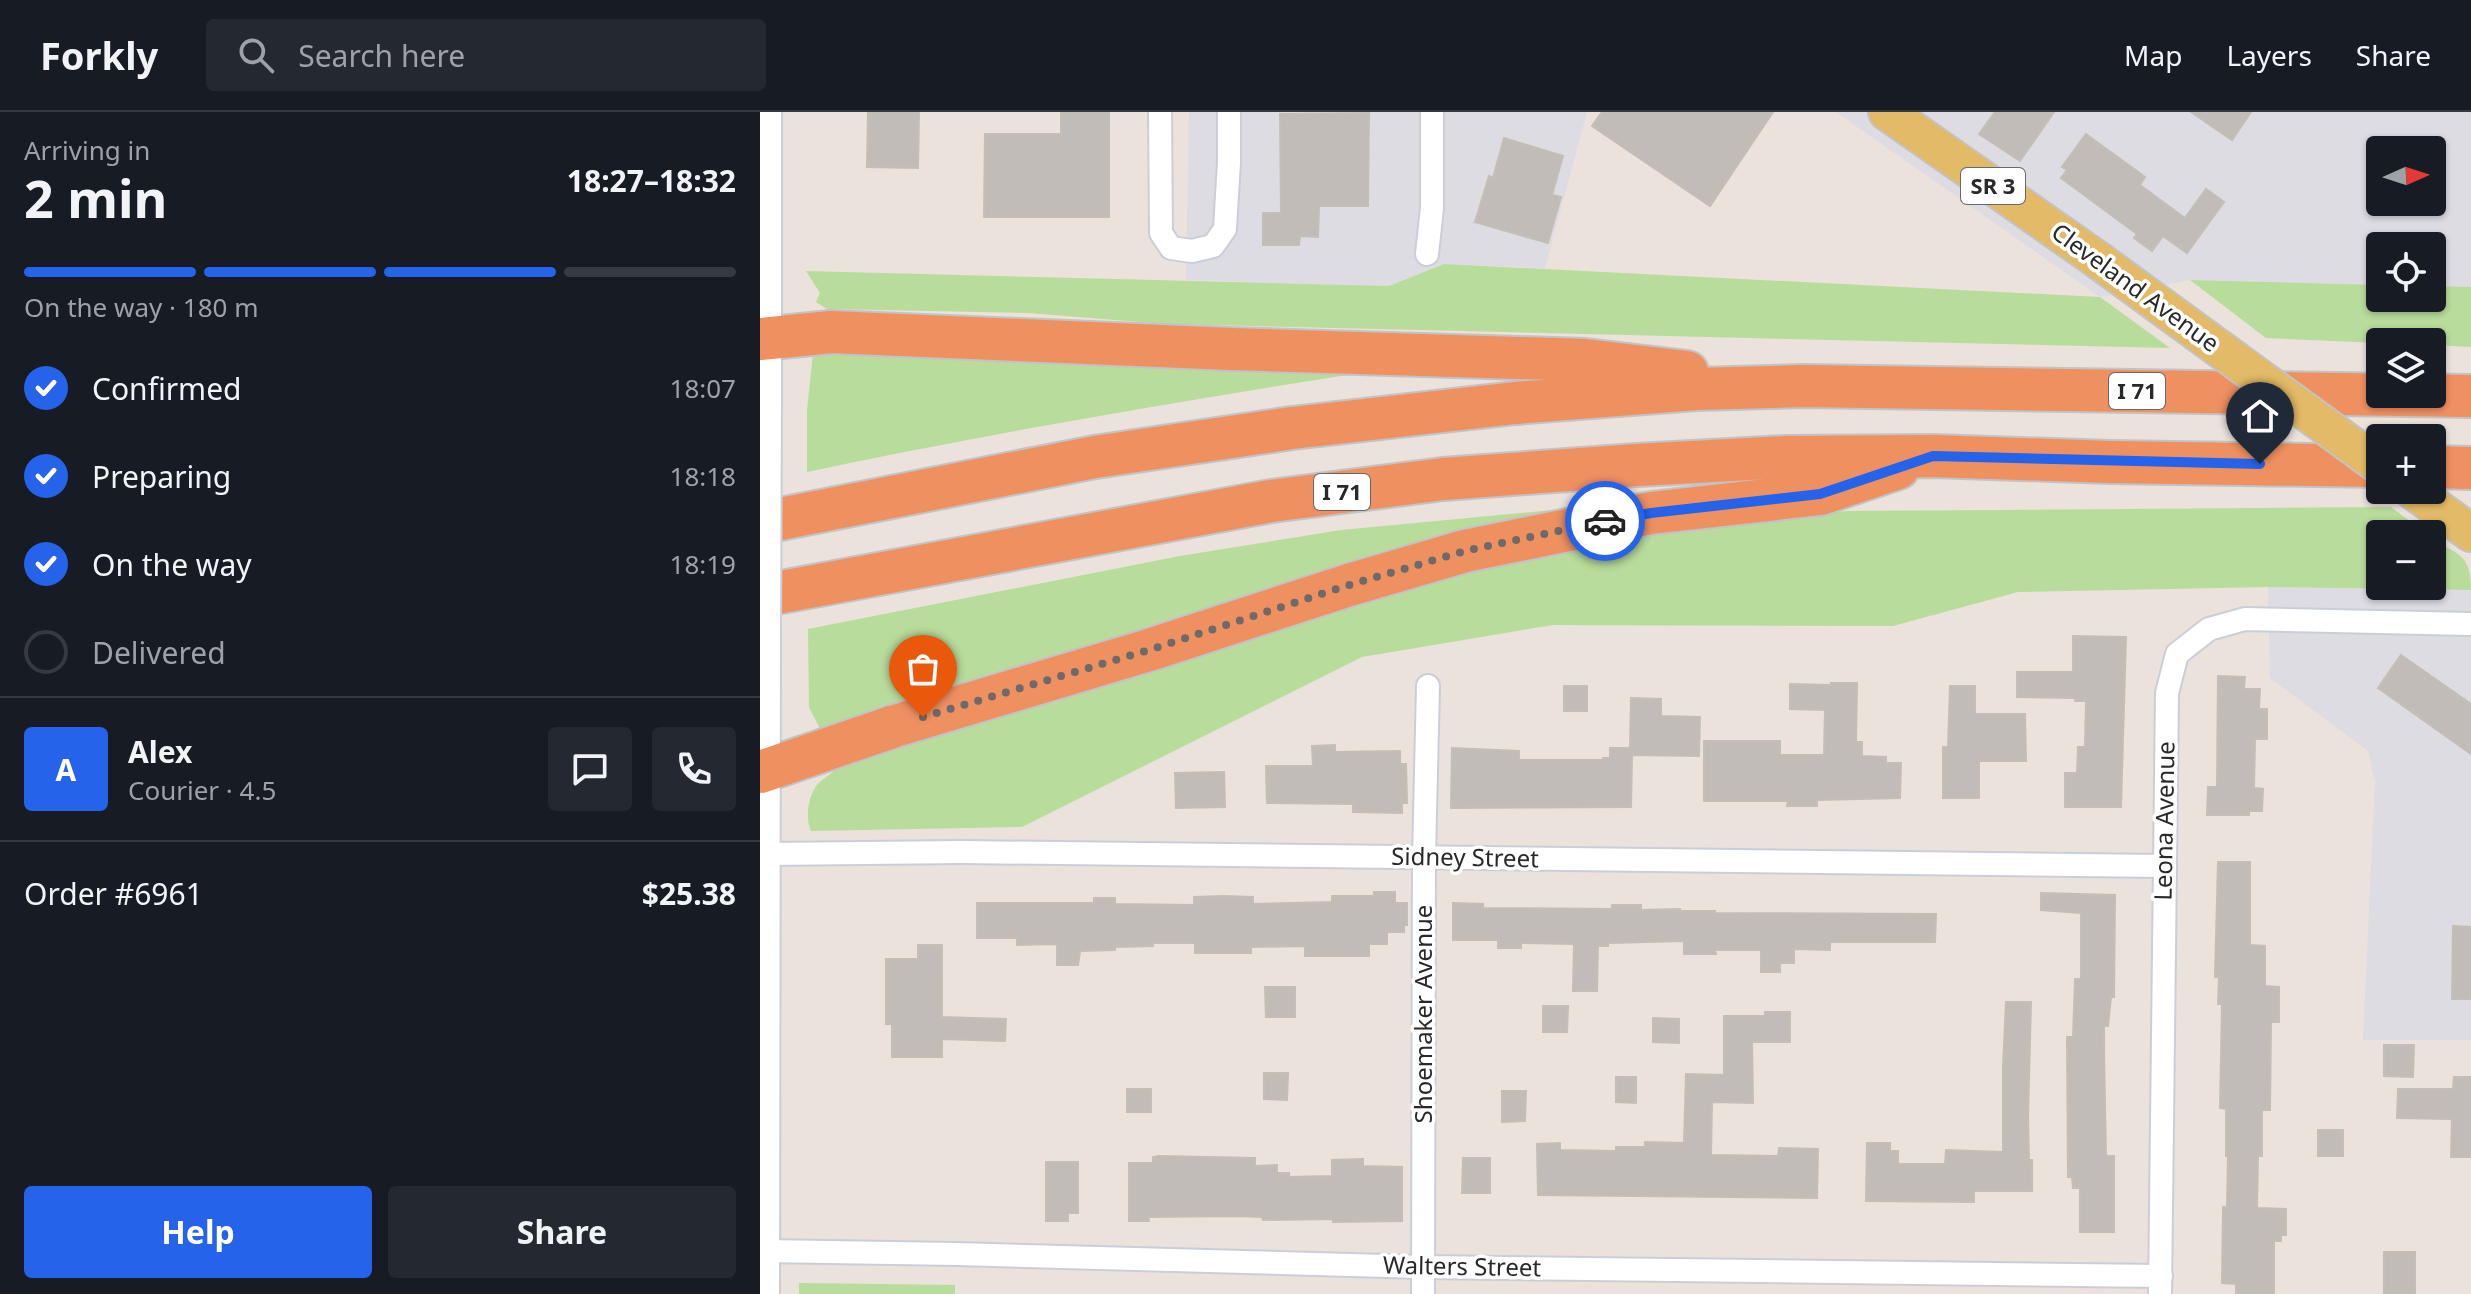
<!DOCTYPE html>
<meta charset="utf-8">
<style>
:root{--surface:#171b24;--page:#242831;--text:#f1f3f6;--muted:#9ea1a6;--line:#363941;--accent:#2563eb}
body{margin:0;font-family:"Noto Sans",sans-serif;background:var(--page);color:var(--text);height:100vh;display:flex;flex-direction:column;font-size:30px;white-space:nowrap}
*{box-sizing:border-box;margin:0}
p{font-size:26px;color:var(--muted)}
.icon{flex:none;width:44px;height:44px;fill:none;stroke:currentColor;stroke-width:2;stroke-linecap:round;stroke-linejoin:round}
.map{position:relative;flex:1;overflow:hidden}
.sheet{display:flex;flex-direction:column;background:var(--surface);width:760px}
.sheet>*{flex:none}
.needle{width:52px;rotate:87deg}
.buttons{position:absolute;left:1606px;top:24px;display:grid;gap:16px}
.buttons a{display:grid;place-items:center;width:80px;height:80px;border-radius:8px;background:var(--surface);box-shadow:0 2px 6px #0004;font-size:40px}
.pin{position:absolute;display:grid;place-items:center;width:68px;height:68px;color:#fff;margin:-82px -34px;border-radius:50% 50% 50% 0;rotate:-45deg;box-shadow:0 0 8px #0007}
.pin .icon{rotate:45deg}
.courier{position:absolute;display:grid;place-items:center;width:80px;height:80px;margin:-40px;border:6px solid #2563eb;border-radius:50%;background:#fff;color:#222;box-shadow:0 2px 10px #0007}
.head em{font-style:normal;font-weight:700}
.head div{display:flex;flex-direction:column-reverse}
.head{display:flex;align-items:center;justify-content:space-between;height:136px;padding:0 24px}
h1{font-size:52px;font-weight:700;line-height:60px}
.bar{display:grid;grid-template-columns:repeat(4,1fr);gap:12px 8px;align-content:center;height:96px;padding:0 24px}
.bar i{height:10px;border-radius:6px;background:var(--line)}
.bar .current{background:var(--accent)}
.bar p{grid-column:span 4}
.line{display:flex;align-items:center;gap:20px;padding:0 24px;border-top:2px solid var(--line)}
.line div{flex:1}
.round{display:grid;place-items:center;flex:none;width:84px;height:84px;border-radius:8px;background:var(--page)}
ol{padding:0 24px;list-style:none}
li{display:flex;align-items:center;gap:24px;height:88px}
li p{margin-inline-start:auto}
li .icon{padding:8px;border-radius:50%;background:var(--accent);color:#fff;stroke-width:4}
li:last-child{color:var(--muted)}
li i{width:44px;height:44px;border:4px solid var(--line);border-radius:50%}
.cta{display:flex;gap:16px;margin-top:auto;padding:16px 24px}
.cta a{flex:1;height:92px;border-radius:8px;background:var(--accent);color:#fff;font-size:32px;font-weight:700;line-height:92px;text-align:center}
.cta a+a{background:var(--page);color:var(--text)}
header{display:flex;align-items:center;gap:48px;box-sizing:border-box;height:112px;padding:0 40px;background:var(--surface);border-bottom:2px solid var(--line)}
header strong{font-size:38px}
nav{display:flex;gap:44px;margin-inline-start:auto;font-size:28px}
.search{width:560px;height:72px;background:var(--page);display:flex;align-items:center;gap:20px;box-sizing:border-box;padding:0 28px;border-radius:8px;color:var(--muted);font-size:30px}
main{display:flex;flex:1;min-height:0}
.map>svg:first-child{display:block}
.industrial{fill:#dddce2;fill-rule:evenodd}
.green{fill:#b8dc9c}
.building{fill:#c2bcb8;stroke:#c5beb5;stroke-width:2}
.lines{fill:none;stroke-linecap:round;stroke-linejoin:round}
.street-casing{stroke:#caced9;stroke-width:26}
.secondary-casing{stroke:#caced9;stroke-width:36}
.primary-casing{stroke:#c3c3c3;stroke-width:40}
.highway-casing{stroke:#c3c3c3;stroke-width:46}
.street{stroke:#fff;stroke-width:22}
.secondary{stroke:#fff;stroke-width:32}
.primary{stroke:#e3ba67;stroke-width:36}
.highway{stroke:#ef9061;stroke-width:42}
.secondary-bridge-casing{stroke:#caced9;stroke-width:36;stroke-linecap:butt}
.primary-bridge-casing{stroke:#c3c3c3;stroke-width:40;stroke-linecap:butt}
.secondary-bridge{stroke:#fff;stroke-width:32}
.primary-bridge{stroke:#e3ba67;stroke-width:36}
.done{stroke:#6d6a67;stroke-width:8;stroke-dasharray:0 14.4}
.route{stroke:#2563eb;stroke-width:10}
.labels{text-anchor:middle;stroke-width:7;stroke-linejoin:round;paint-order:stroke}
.shield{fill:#fff;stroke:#696969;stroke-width:2}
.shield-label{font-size:22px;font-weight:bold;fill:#292929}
.street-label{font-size:24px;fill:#292929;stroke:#fff}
</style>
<header>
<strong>Forkly</strong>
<div class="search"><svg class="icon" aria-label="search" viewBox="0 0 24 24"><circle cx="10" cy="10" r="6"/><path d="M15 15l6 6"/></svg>Search here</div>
<nav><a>Map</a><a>Layers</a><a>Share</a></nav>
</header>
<main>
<section class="sheet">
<div class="head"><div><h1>2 min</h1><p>Arriving in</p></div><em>18:27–18:32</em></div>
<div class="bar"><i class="current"></i><i class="current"></i><i class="current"></i><i></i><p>On the way · 180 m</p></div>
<ol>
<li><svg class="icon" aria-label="check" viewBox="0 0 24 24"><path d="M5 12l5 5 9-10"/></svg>Confirmed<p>18:07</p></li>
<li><svg class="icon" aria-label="check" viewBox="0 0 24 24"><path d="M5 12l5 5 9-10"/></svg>Preparing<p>18:18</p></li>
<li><svg class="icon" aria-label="check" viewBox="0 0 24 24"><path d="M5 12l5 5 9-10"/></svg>On the way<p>18:19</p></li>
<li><i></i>Delivered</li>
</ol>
<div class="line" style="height:144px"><b class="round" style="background:var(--accent);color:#fff">A</b><div><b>Alex</b><p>Courier · 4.5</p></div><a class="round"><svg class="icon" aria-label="chat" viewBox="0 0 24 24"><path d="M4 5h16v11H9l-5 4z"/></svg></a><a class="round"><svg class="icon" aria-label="phone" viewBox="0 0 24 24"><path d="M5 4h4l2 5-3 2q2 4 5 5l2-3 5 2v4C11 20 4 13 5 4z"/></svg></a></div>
<div class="line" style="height:104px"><div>Order #6961</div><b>$25.38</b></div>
<div class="cta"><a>Help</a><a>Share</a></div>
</section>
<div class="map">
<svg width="1711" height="1182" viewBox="0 0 1711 1182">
<rect width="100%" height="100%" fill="#eae2db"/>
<g class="industrial">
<polygon points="429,0 827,0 785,156 684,152 629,174 426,168"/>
<path d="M1076,0H1711V175L1672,174V134H1620V173L1430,168L1340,185ZM1620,38H1672V90H1620Z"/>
<polygon points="1508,475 1711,478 1711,928 1603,928 1615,670 1608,639 1510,566"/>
</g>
<g class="green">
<polygon points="684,152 1340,185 1410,236 405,212 268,201 67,197 56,190 60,181 46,159 629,174"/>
<polygon points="1430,168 1620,173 1620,186 1672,186 1672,174 1711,175 1711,235 1672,233 1672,230 1620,231 1506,226"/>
<path d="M53,241L331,245L607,260C419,289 232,321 47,360V298Z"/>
<polygon points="835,394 63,623 49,595 48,517 420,444 581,418"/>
<path d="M1631,395L1667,422H1620V474H1672V426C1699,444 1711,442 1711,478L1508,475L1258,480L1133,514L793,513L602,545L262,715L51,719C45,706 48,685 57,673C61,668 68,664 73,660V653L593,491L775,438L963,406L1087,399Z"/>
<polygon points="39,1171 195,1173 195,1182 39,1182"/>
</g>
<g class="building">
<polygon points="108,0 159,0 158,56 107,55"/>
<polygon points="301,0 349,0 349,105 224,105 225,22 301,22"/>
<polygon points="842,0 1013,0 950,94 832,14"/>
<polygon points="1235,0 1294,0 1260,49 1219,22"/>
<polygon points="1431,0 1491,0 1472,28"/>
<polygon points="609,1 608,94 559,94 558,125 540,124 539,133 503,133 503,101 521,101 520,2"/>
<polygon points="1326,22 1385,65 1380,73 1425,106 1446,77 1464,90 1427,141 1403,124 1392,139 1374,126 1377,122 1301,66 1307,58 1302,55"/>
<polygon points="744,26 803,44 792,83 801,85 788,131 715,110 729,64 733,66"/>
<polygon points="1313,524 1366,525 1361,695 1305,695 1305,661 1317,661 1318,635 1325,635 1326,589 1315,589 1315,586 1257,585 1257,560 1313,560"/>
<polygon points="1641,543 1711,592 1711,642 1618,576"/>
<polygon points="1458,564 1485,565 1484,577 1500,577 1499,597 1507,597 1507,627 1495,627 1494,676 1503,677 1502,699 1489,699 1489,703 1447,703 1448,675 1457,675"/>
<polygon points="1071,571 1097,571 1096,630 1102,630 1102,644 1126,645 1126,651 1141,651 1140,686 1057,688 1057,694 1027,694 1028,689 944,689 944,629 1020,629 1020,643 1064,643 1065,598 1030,597 1030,572 1071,573"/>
<rect x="804" y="574" width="23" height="25"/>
<polygon points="1190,574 1215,574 1215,602 1265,602 1266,649 1219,649 1219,686 1183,686 1183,635 1188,635"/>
<polygon points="871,586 901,587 901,604 940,605 939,644 872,643 871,695 691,696 692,636 759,639 759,648 843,648 843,646 850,646 850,636 870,636"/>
<polygon points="575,633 575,640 640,639 640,652 646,652 647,691 642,691 642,701 593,700 593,692 507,691 506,654 553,654 552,634"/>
<polygon points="464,660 465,695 416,696 415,661"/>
<polygon points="1458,750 1490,750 1490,833 1505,834 1505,874 1519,875 1519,910 1511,910 1510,998 1502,998 1502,1044 1498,1044 1497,1096 1526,1097 1526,1123 1521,1123 1521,1129 1514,1129 1514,1181 1476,1181 1476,1172 1462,1171 1463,1095 1467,1095 1468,1044 1466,1044 1466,997 1460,996 1462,892 1458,892 1459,865 1455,865"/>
<polygon points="614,780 635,780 635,791 647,791 647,813 644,813 644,820 627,820 627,832 609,832 609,844 545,844 545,834 491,835 491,841 435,841 435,831 393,831 393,834 355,835 355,838 320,839 318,853 297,853 297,832 257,833 257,826 217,826 217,791 334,791 334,786 355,786 355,792 434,793 434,785 464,784 493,785 493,792 572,790 572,784 614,784"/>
<polygon points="1281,781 1355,783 1354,885 1351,885 1348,914 1344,914 1344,941 1346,1044 1354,1044 1354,1120 1320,1120 1320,1076 1313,1076 1312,1065 1308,1065 1307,925 1313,925 1315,867 1321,867 1321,801 1281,798"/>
<polygon points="693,791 723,792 723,796 852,797 852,793 881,793 881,798 920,797 920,799 955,799 955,801 1176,802 1175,830 1070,830 1070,838 1034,837 1034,851 1020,851 1020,860 1001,860 1001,838 955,838 956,842 924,842 924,829 848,831 848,834 838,834 837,879 813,879 814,832 761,831 761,836 738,836 738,828 693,828"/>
<polygon points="1693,814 1711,815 1711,887 1692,887"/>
<polygon points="158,833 182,833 182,905 246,907 245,929 182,927 182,945 132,945 132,912 126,912 126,847 158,847"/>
<polygon points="505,875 535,875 535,905 506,905"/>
<polygon points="1246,890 1271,890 1268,1006 1269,1048 1272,1048 1272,1079 1214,1079 1214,1090 1106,1089 1107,1031 1130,1031 1130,1039 1138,1039 1138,1052 1185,1052 1186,1038 1243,1040 1243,955"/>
<polygon points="783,894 808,894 807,920 783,920"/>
<polygon points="1005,900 1030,900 1030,930 992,930 993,991 952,990 951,1043 1018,1044 1019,1036 1058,1037 1057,1086 778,1083 777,1032 800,1031 800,1038 856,1039 856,1035 885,1035 885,1030 924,1031 926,962 964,963 964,904 1005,904"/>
<polygon points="893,906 919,907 919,931 893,930"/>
<polygon points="1624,933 1654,933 1653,965 1624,964"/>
<polygon points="504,961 528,961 527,988 504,987"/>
<polygon points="856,965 876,965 876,991 856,990"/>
<polygon points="1694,965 1711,965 1711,1045 1691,1045 1692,1007 1637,1006 1638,977 1693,977"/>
<rect x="367" y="977" width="24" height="23"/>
<polygon points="742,979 766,979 765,1009 742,1010"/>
<rect x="1558" y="1018" width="25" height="26"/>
<polygon points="399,1044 495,1046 495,1054 517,1053 517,1061 529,1061 529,1065 572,1064 572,1048 603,1047 603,1054 642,1055 642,1109 573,1110 573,1107 503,1108 502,1105 480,1104 388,1105 389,1109 369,1109 369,1051 393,1051 393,1045"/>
<polygon points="703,1046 730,1046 730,1081 702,1081"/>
<polygon points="286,1050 318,1050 318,1101 308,1101 308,1109 286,1109"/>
<rect x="1624" y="1140" width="31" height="42"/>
</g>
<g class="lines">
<g class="street-casing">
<g id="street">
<polyline points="400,0 401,121 411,136 432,139 453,134 465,117 469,50 469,0"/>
<polyline points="667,142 672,96 672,0"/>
<polyline points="5,742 203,740 1404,754"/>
<polyline points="3,1139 197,1142 663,1155 1401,1164"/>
<polyline points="663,1182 664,745 668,574"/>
<polyline points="1400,1182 1407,581 1417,542 1449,517 1485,507 1711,512"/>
</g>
</g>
<g class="secondary-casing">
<g id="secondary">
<polyline points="5,288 5,0"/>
<polyline points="3,1182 4,528"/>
</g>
</g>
<g class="primary-casing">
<g id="primary">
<polyline points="1127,0 1338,148"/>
<polyline points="1652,378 1711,421"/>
</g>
</g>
<g class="highway-casing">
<g id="highway">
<polyline points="0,227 71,220 471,237 825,248 927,260"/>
<polyline points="1672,355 1711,356"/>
<polyline points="0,411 335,345 532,316 755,291 936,277 1043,274 1711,284"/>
<polyline points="0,484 511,389 683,367 877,353 1027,345 1173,344 1350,350 1620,354"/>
<polyline points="0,660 135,614 389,538 589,473 705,439 891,401 1060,382 1138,356"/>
</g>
</g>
<use href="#street" class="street"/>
<use href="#secondary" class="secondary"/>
<use href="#primary" class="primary"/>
<use href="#highway" class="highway"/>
<g class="secondary-bridge-casing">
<polyline id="secondary-bridge" points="4,528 5,288"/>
</g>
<g class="primary-bridge-casing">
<polyline id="primary-bridge" points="1338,148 1620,354"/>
</g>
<use href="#secondary-bridge" class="secondary-bridge"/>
<use href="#primary-bridge" class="primary-bridge"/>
</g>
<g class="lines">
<polyline class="done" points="163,605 389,538 589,473 705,439 845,409"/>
<polyline class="route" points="845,409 891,401 1060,382 1173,344 1500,352"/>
</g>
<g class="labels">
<g class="shield">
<rect x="1201" y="56" width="64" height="36" rx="6"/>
<rect x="1349" y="261" width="56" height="36" rx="6"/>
<rect x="554" y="362" width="56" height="36" rx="6"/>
</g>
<g class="shield-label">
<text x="1233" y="82">SR 3</text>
<text x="1377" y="287">I 71</text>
<text x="582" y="388">I 71</text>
</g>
<g class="street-label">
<text transform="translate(1375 176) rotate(36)" y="8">Cleveland Avenue</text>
<text transform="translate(1405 709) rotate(-89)" y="8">Leona Avenue</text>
<text transform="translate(705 746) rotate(1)" y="8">Sidney Street</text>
<text transform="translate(664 902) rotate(-90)" y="8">Shoemaker Avenue</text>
<text transform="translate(702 1155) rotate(1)" y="8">Walters Street</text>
</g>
</g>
</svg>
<div class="buttons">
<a><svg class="needle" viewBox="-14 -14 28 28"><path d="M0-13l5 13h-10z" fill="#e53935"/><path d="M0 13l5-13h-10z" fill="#9ea1a6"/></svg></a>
<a><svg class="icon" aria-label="locate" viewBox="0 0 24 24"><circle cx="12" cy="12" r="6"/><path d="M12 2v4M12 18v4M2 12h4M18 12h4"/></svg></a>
<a><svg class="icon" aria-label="layers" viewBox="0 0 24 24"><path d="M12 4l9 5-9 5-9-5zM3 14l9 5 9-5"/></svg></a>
<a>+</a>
<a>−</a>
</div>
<div class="pin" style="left:163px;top:605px;background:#ea580c"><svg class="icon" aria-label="bag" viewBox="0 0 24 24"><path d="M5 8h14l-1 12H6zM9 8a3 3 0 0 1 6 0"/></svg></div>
<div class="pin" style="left:1500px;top:352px;background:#1f2937"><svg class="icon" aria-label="home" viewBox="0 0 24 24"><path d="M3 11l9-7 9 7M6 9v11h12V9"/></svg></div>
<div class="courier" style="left:845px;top:409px"><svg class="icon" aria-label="car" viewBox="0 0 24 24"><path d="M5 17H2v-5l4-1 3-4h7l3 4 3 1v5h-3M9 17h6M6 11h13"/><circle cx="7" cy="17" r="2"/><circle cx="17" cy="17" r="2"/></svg></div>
</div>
</main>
